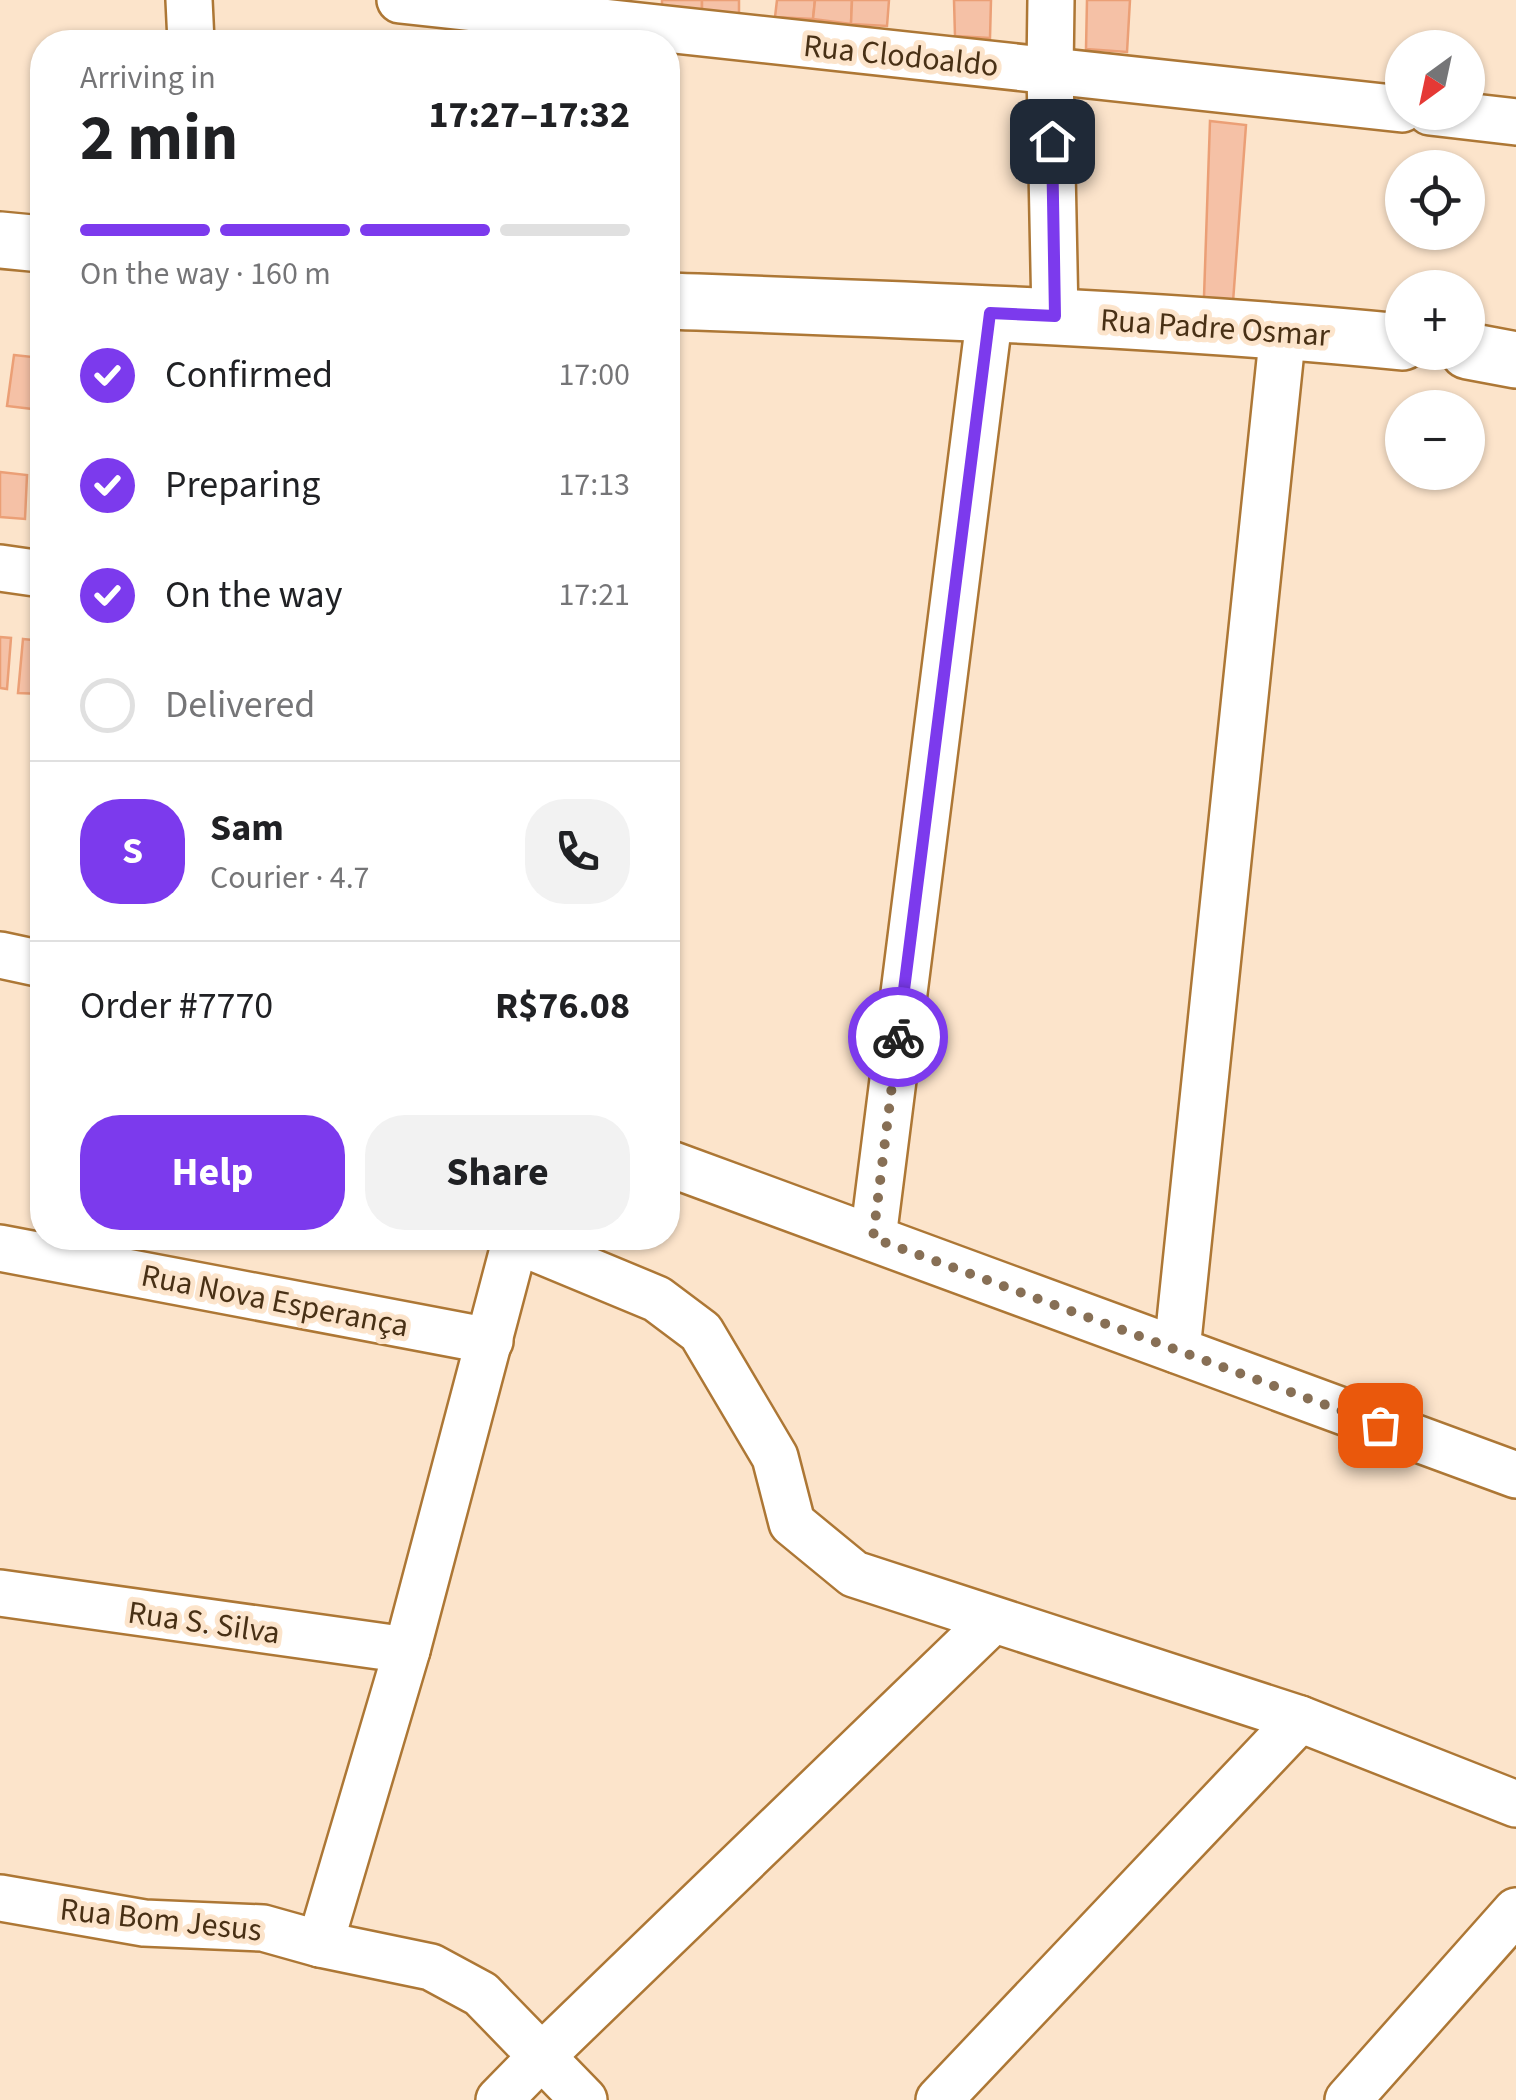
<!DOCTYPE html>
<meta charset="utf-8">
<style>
:root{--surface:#fff;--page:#f2f2f2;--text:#202124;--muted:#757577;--line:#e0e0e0;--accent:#7c3aed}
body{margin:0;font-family:"Source Sans 3",sans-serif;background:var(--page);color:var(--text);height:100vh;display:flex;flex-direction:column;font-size:38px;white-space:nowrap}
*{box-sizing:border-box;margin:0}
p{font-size:32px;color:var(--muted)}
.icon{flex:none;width:55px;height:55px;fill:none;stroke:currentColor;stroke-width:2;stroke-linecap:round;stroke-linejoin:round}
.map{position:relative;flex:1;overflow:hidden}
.panel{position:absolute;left:30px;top:30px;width:650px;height:1220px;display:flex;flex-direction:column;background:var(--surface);border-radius:40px;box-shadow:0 2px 8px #0004}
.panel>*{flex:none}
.needle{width:65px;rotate:213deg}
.fabs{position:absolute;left:1385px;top:30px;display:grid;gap:20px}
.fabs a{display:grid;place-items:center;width:100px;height:100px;border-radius:50%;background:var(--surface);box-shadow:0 2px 8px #0004;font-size:50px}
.pin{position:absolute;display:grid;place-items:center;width:85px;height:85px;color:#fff;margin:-42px;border-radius:20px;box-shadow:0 5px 15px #0006}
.courier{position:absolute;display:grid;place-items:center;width:100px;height:100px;margin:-50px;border:8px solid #7c3aed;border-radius:50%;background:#fff;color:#222;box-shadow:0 2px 12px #0007}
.summary em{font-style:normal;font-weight:700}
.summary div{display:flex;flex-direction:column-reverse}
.summary{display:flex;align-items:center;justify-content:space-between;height:170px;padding:0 50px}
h1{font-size:65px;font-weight:700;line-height:75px}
.bar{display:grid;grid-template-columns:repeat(4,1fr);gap:15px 10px;align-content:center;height:120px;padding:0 50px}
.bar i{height:12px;border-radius:8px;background:var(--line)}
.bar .current{background:var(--accent)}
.bar p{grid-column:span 4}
.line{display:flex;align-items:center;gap:25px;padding:0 50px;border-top:2px solid var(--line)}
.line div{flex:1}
.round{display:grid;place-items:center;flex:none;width:105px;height:105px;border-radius:40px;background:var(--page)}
ol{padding:0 50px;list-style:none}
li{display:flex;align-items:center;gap:30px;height:110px}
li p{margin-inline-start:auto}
li .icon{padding:10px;border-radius:50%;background:var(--accent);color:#fff;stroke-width:4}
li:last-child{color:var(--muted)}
li i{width:55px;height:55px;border:5px solid var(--line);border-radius:50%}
.action{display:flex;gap:20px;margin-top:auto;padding:20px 50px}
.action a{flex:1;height:115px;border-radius:40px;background:var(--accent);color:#fff;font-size:40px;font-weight:700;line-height:115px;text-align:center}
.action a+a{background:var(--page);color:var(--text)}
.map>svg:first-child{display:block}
.building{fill:#f5c1a6;stroke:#eb9f76;stroke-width:2.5}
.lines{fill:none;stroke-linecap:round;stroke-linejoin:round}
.minor-casing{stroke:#ad7735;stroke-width:50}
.tertiary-casing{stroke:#ad7735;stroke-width:60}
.minor{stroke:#fff;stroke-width:45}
.tertiary{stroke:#fff;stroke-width:55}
.done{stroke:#876f55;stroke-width:10;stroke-dasharray:0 18}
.route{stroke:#7c3aed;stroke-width:12}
.labels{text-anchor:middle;stroke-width:10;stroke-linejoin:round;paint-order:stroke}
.street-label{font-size:32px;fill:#483015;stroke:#fce4cb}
</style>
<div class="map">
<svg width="1516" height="2100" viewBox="0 0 1516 2100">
<rect width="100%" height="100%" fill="#fce4cb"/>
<g class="building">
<polygon points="662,0 702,0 702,10 662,7"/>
<polygon points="702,0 739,0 739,16 702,10"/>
<polygon points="777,0 815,0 813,19 775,17"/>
<polygon points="815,0 852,0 851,24 813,19"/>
<polygon points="852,0 889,0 887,26 851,24"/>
<polygon points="954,0 991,0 990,38 955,36"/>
<polygon points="1087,0 1130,0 1127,52 1086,49"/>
<polygon points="1210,121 1246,125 1233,302 1204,297"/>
<polygon points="14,355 42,358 41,410 7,406"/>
<polygon points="0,472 27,475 25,519 0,517"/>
<polygon points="0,637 11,638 7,689 0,688"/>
<polygon points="23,639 42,641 42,694 18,693"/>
</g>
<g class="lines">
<g class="minor-casing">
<g id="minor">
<polyline points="189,0 191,42"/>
<polyline points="400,0 1402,109"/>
<polyline points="1051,0 1050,71 1055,316"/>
<polyline points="1430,112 1516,122"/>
<polyline points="0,568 42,574"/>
<polyline points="0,955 42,964"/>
<polyline points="668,1163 1516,1475"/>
<polyline points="873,1238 990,313"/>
<polyline points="515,1240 657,1299 701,1332 775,1457 792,1523 854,1574 1300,1719 1516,1804"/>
<polyline points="0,1248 490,1341"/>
<polyline points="1177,1350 1283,331"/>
<polyline points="0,1593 407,1650"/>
<polyline points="0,1898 144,1923 263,1928 320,1944 431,1967 481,1994 584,2100"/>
<polyline points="320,1944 407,1650 516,1238"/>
<polyline points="499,2100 542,2056 993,1620"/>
<polyline points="939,2100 1300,1719"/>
<polyline points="1348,2100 1516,1911"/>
</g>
</g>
<g class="tertiary-casing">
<g id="tertiary">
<polyline points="0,240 42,244"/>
<path d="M668,301C913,310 1158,318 1402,342"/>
<polyline points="1468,351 1516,360"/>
</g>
</g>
<use href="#minor" class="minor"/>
<use href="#tertiary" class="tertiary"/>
</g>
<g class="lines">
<polyline class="done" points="898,1037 873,1238 1380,1425"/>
<polyline class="route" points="898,1037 990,313 1055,316 1052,141"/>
</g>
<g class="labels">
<g class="street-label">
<text transform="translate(901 55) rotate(6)" y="11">Rua Clodoaldo</text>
<text transform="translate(1215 327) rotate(4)" y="11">Rua Padre Osmar</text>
<text transform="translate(275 1300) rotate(11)" y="11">Rua Nova Esperança</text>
<text transform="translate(204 1622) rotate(8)" y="11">Rua S. Silva</text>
<text transform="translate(161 1919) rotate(6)" y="11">Rua Bom Jesus</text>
</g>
</g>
</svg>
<div class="fabs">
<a><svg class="needle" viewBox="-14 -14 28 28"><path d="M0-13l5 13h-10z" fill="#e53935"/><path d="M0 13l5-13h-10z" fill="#757577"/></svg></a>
<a><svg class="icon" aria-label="locate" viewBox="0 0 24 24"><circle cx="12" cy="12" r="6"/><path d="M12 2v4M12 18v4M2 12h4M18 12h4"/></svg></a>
<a>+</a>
<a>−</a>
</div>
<div class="pin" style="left:1380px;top:1425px;background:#ea580c"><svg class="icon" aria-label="bag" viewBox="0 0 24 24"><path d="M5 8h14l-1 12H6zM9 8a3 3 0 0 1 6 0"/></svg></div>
<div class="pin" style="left:1052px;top:141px;background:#1f2937"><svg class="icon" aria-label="home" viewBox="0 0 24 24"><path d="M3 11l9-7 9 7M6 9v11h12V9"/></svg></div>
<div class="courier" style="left:898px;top:1037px"><svg class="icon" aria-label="bike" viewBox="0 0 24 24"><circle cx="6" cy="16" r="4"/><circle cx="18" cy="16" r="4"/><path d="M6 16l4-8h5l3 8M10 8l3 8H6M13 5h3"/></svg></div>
<section class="panel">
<div class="summary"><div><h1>2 min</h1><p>Arriving in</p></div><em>17:27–17:32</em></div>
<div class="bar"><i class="current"></i><i class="current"></i><i class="current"></i><i></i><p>On the way · 160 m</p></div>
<ol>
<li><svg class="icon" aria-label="check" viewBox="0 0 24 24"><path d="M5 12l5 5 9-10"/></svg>Confirmed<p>17:00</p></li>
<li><svg class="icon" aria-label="check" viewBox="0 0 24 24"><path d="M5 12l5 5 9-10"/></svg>Preparing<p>17:13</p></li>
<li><svg class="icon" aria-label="check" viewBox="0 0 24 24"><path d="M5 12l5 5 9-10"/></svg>On the way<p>17:21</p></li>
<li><i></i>Delivered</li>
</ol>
<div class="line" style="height:180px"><b class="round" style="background:var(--accent);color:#fff">S</b><div><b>Sam</b><p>Courier · 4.7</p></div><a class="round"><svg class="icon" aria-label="phone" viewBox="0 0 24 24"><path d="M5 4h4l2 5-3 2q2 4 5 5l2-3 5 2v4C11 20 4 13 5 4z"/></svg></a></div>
<div class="line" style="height:130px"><div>Order #7770</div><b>R$76.08</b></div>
<div class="action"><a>Help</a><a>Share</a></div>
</section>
</div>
